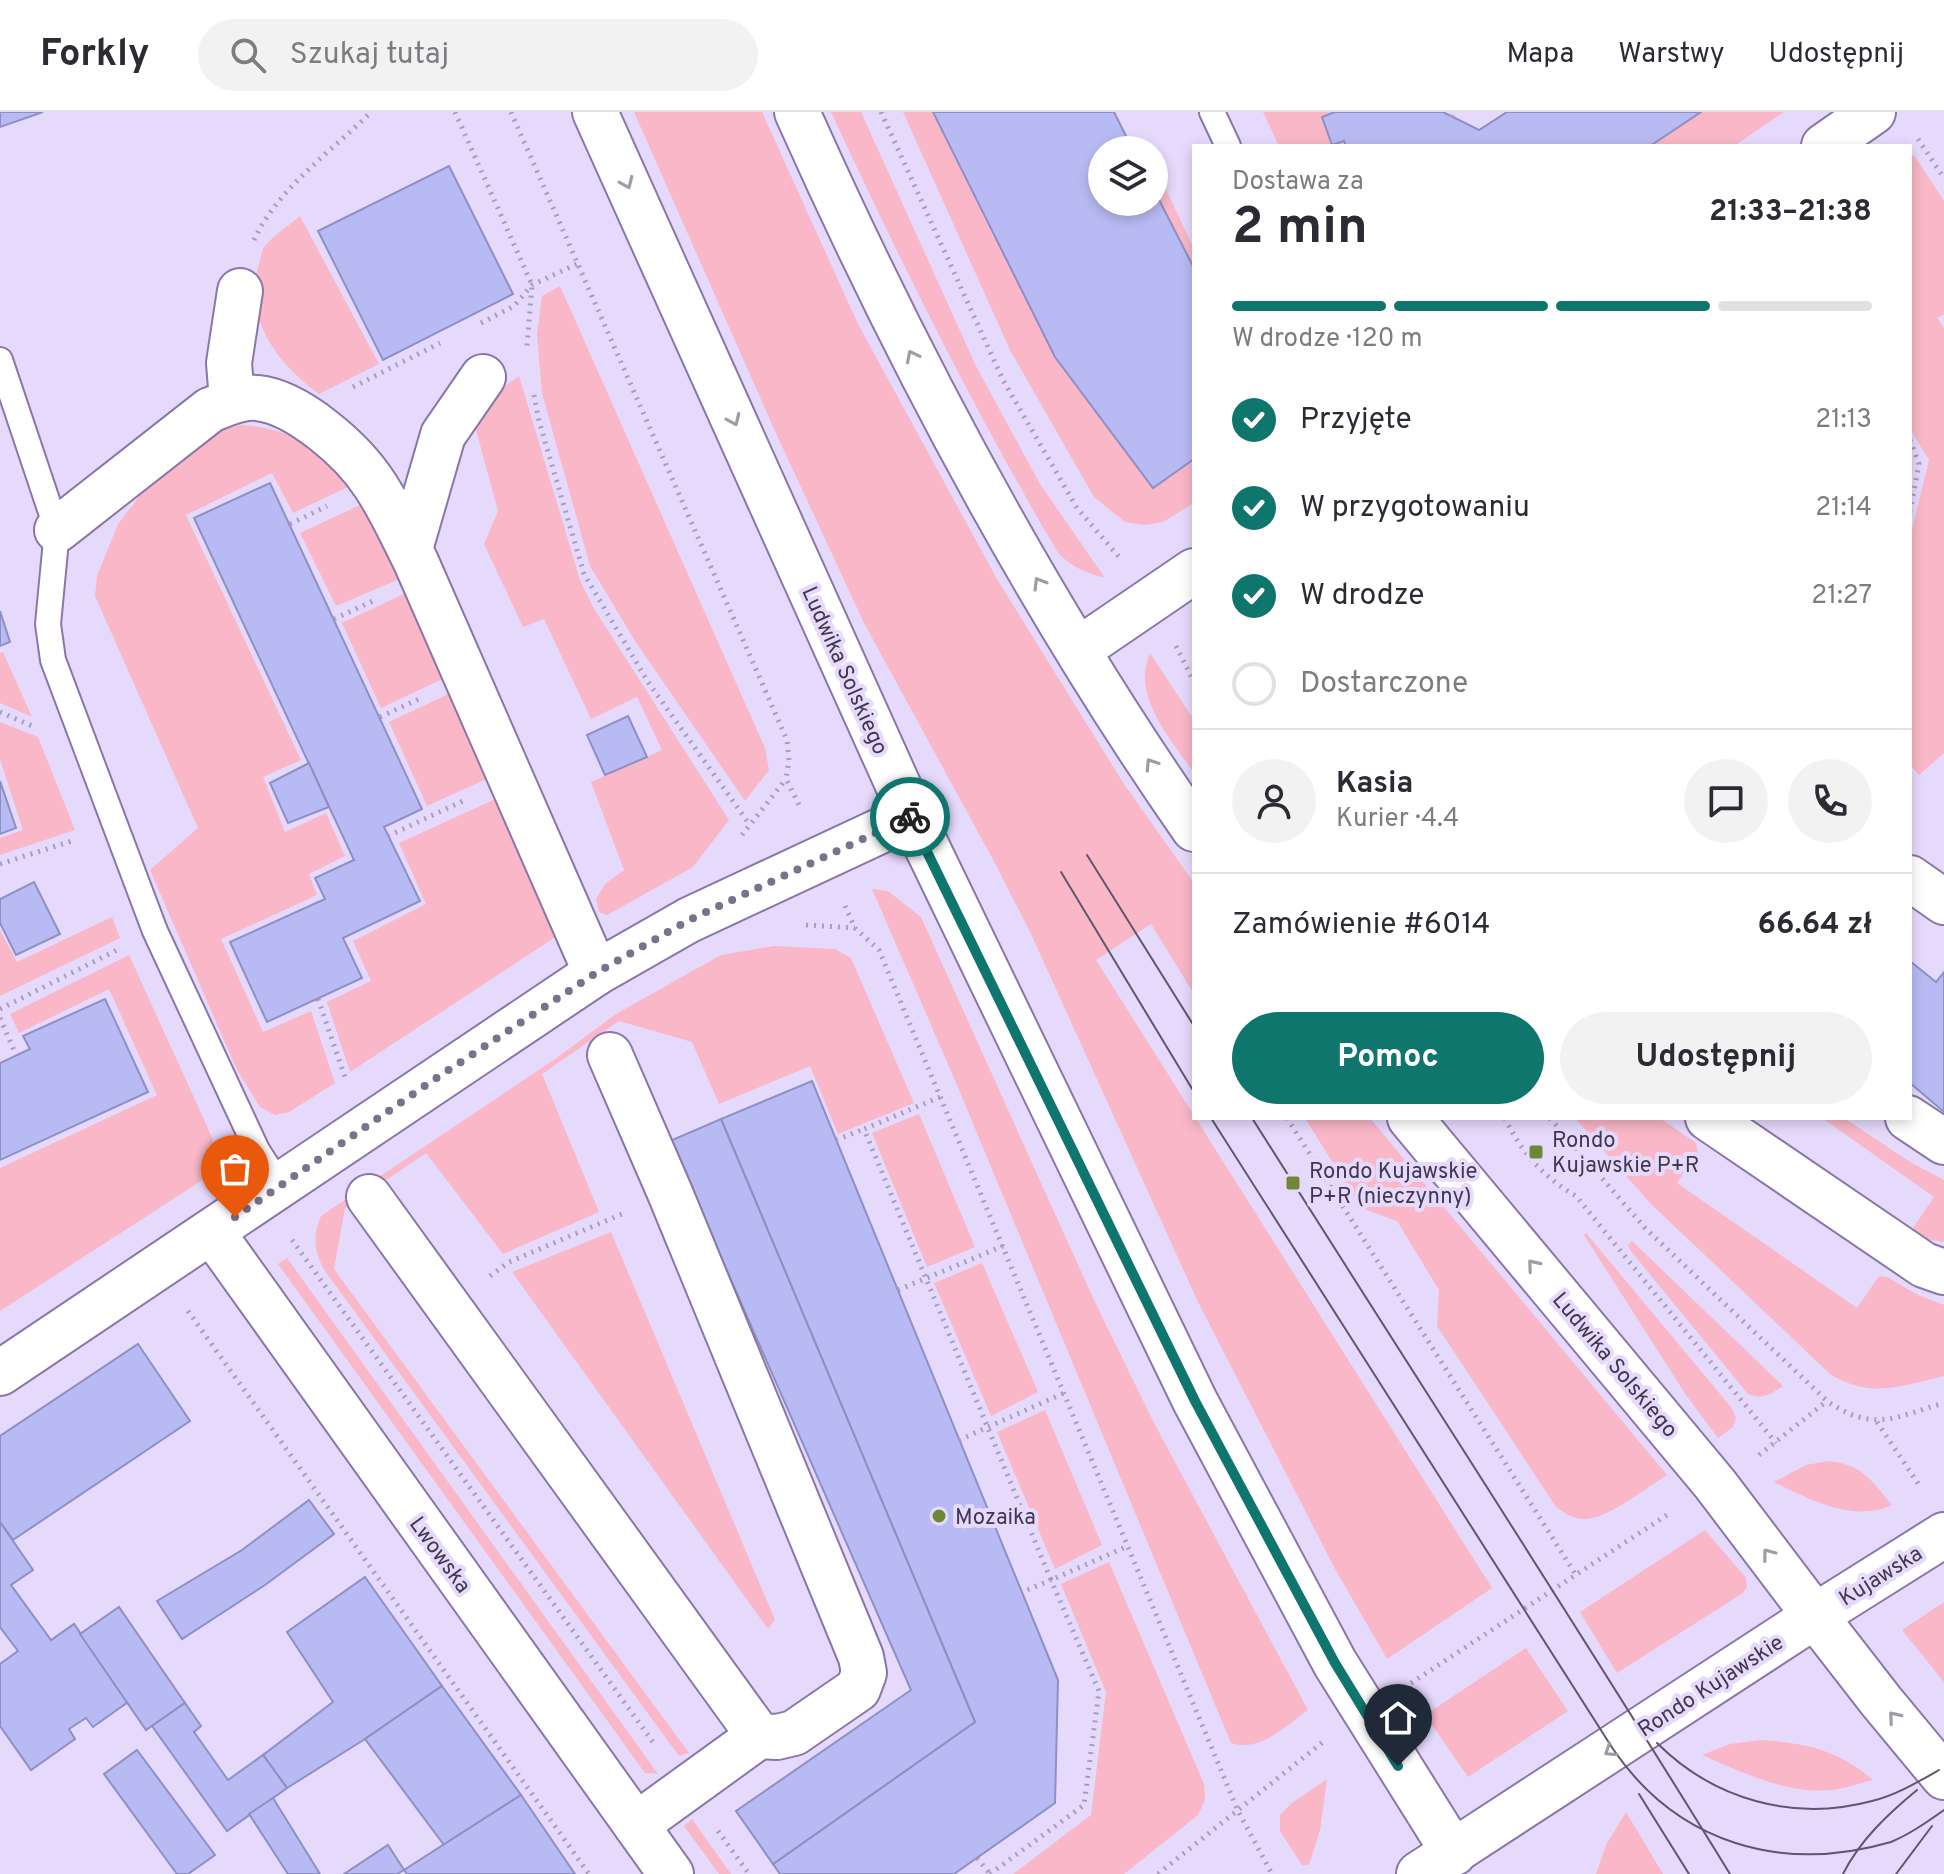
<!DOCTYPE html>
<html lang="pl">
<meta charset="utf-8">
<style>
:root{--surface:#fff;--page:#f2f2f3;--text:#2b2b33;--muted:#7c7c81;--line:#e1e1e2;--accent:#0f766e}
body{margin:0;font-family:Overpass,sans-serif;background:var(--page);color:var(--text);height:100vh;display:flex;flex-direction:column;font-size:30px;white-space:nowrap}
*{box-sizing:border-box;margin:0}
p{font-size:26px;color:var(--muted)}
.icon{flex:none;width:44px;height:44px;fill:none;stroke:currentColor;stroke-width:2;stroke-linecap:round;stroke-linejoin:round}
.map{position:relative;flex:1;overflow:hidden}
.side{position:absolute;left:1192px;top:32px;width:720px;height:976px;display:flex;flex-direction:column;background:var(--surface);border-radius:0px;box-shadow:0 4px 12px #0003}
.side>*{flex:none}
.fabs{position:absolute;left:1088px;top:24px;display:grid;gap:16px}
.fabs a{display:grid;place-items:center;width:80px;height:80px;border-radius:50%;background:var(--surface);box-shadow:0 4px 12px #0003;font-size:40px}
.pin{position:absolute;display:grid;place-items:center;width:68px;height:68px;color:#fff;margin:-82px -34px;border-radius:50% 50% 50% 0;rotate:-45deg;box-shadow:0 0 8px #0007}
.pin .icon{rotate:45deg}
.courier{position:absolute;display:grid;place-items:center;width:80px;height:80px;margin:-40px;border:6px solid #0f766e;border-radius:50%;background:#fff;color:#222;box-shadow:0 2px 10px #0007}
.summary em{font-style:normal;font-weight:700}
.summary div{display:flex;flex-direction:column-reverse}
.summary{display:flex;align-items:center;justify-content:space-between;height:136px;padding:0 40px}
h1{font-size:52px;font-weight:700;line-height:60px}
.bar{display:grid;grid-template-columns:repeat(4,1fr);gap:12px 8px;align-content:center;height:96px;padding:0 40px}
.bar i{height:10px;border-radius:6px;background:var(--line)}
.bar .current{background:var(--accent)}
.bar p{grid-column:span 4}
.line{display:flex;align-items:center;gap:20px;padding:0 40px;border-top:2px solid var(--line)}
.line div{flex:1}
.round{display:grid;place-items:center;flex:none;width:84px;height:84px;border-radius:42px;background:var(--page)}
ol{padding:0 40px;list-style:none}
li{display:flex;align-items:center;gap:24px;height:88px}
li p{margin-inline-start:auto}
li .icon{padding:8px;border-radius:50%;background:var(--accent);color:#fff;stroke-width:4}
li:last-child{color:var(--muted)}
li i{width:44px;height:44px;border:4px solid var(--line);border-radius:50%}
.button{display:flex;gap:16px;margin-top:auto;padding:16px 40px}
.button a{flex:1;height:92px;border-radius:48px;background:var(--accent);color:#fff;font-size:32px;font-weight:700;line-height:92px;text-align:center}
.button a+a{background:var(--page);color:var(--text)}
header{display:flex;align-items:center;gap:48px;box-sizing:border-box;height:112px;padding:0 40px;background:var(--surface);border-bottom:2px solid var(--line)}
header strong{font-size:38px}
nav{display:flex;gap:44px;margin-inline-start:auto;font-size:28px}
.search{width:560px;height:72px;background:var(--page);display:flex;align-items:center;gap:20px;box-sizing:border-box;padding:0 28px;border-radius:44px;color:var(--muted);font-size:30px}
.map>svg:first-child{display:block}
.green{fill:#f9b7c7}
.building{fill:#b8bbf3;stroke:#8d8fc5;stroke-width:2}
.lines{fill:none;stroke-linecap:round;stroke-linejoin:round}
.service-casing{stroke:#8a76a9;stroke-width:28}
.minor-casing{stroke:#8a76a9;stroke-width:48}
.tertiary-casing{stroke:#8a76a9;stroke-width:48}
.secondary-casing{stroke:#8a76a9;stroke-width:48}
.path{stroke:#a89ebb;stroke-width:5;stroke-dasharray:2 6;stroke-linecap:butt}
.service{stroke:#fff;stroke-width:24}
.minor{stroke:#fff;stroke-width:44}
.tertiary{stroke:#fff;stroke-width:44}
.secondary{stroke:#fff;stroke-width:44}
.tram{stroke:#60566e;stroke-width:2}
.oneway{stroke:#a09ca6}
.done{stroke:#7b718b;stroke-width:8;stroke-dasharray:0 14.4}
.route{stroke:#0f766e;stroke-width:10}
.poi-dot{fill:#718637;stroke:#e6dafc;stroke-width:3}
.labels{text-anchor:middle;stroke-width:8;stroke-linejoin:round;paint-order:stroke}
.street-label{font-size:22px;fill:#41384e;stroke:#e6dafc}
.poi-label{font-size:22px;fill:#41384e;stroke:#e6dafc;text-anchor:start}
</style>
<header>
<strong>Forkly</strong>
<div class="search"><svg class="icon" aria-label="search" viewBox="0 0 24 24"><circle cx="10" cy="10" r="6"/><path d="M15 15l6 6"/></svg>Szukaj tutaj</div>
<nav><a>Mapa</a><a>Warstwy</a><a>Udostępnij</a></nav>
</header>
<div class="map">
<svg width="1944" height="1762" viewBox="0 0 1944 1762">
<rect width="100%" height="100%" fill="#e6dafc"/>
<g class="green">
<polygon points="634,0 762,0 858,212 997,467 1124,672 1194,771 1194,882 1151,812 1096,848 1492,1476 1387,1547 1334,1455 1198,1190 1031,822 997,755 864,511 774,317"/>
<path d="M831,0H861L976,254L1040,372L1105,466C1086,461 1072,455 1058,441C974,298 901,151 831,0Z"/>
<polygon points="903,0 933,0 1055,245 1153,376 1194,347 1194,391 1163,410 1145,413 1125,410 1094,385 1010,238"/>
<polygon points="1263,0 1335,0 1322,5 1332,33 1344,29 1346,34 1279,34"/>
<polygon points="1701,0 1784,0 1734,34 1650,34"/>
<polygon points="1914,43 1944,89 1944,202 1937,206 1944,216 1944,641 1919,663 1910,653 1910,426 1929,348 1910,317 1910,46"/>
<polygon points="1154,52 1194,137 1194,156 1154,78"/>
<path d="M300,104L379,252L319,282C278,252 244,208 258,155C260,150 261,142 263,137C270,125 290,113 300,104Z"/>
<polygon points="560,174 765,636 769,658 745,689 635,529 590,454 542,281 537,223 542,184"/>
<polygon points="519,264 580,468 593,495 729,708 693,755 607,803 599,800 596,787 605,772 624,758 591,670 662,638 637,585 591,607 544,507 523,515 484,432 498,399 473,307 493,283"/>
<path d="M241,313C293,316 318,336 350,374L293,401L272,361L186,403L301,648L263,665L285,720L326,701L345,744L309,762L317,783L221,827L263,920L311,899L335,971L289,1000L275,1003L260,995L237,958L150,758L198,716L95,484L97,464L118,412L151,369L221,318Z"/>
<polygon points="360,393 394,443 402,466 336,494 300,421"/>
<polygon points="412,478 451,563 381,596 342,511"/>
<polygon points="3,540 32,605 0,591 0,541"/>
<path d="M1150,541L1194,608V661C1171,627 1131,585 1150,541Z"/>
<polygon points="457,578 493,664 427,694 389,610"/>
<polygon points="0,610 38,625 75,718 0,743 0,726 23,718 0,647"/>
<polygon points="500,685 557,824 350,960 327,890 371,869 353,829 426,792 399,731"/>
<path d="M872,777L888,779L921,805L1093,1186L1153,1309L1308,1598C1287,1613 1259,1641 1231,1631L954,966Z"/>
<polygon points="112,805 120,826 0,884 0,818 17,850"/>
<path d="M774,834L835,837L851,846L914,991L838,1022L810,954L719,992L692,930L619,909L542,962L599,1100L503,1142L426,1041L345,1096L334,1157L689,1641L679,1644L325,1159C314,1140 312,1125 321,1104L558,945L616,902L721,843Z"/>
<polygon points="129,843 211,1023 219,1046 218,1058 0,1199 0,1056 157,983 109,877 19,921 10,902"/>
<polygon points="919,1002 975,1135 927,1155 872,1021"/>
<path d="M1305,1006H1370L1667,1363C1647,1375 1607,1408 1584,1407C1573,1407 1565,1401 1556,1395L1437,1214L1439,1178L1397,1109L1361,1096Z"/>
<path d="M1575,1006H1660L1696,1031L1698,1040L1677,1071L1857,1196L1879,1164L1887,1165L1918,1183L1944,1193V1264C1902,1274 1870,1287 1830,1262L1651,1092Z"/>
<polygon points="1822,1006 1844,1006 1910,1050 1944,1068 1944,1130 1918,1126 1913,1121 1913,1116 1934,1085"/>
<polygon points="611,1120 775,1508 768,1517 512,1160"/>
<polygon points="1586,1121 1731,1295 1736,1306 1733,1315 1718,1326 1686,1283 1584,1123"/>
<path d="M1632,1129L1783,1274C1771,1282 1763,1288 1748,1282L1630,1138L1628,1133Z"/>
<polygon points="287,1146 658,1662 645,1661 278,1152"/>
<polygon points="982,1151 1038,1280 991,1304 934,1171"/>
<polygon points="1045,1298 1102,1433 1055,1457 997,1320"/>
<path d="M1829,1349C1863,1353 1871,1368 1892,1393C1853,1411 1809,1387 1774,1370L1806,1353Z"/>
<polygon points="1705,1418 1746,1466 1747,1475 1743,1481 1617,1561 1580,1500"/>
<polygon points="1109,1450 1204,1672 1205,1688 1198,1703 1124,1762 1013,1762 1091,1703 1106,1580 1061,1472"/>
<polygon points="1944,1490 1944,1570 1902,1518"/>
<polygon points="1526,1536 1568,1599 1468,1665 1425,1603"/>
<path d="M1761,1628C1807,1631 1838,1638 1873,1668C1860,1671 1844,1677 1830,1678C1787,1682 1741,1660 1702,1643L1730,1632Z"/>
<polygon points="1327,1667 1320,1718 1310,1750 1308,1753 1302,1753 1280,1719 1280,1703 1292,1691"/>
<polygon points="1626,1700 1663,1762 1596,1762 1606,1733"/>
<polygon points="692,1707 731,1762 719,1762 684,1714"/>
</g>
<g class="building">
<polygon points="0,0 43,0 0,15"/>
<polygon points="933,0 1114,0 1133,38 1102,38 1102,90 1154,90 1154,78 1194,156 1194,347 1153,376 1055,245"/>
<polygon points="1335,0 1443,0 1479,18 1507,0 1701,0 1650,34 1346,34 1344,29 1332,33 1322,5"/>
<polygon points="449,54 513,182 383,248 318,119"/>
<polygon points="270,371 422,697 384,715 420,789 343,826 362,866 267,910 230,830 325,787 315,766 354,748 194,406"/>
<polygon points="0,499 10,530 0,534"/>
<polygon points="628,604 647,645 605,663 587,623"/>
<polygon points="309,651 329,695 288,711 270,671"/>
<polygon points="0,669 16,716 0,722"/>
<polygon points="34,770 60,822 16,843 0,811 0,787"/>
<polygon points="1910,849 1936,870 1944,860 1944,1000 1910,971"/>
<polygon points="105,887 148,980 0,1048 0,951 30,937 23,924"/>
<polygon points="812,969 1058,1568 1055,1691 954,1762 780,1762 773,1752 975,1610 721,1007"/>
<polygon points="721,1007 975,1610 773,1752 736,1699 911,1578 670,1029"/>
<polygon points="138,1232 190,1309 13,1428 0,1410 0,1324"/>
<polygon points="309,1388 334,1422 265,1473 182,1527 157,1489 242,1438"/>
<polygon points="0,1410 33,1458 11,1473 51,1528 74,1512 128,1590 93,1615 86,1606 69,1617 75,1627 31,1658 0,1614 0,1552 18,1539 0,1515"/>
<polygon points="365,1465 442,1574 365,1627 287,1676 263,1643 333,1590 287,1520"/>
<polygon points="119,1495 185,1591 146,1618 80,1522"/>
<polygon points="442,1574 521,1683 444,1733 365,1627"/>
<polygon points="185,1591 201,1614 194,1620 228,1668 263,1643 287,1676 227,1719 152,1614"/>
<polygon points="137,1638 215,1743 188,1762 177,1762 104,1662"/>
<polygon points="521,1683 575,1762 407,1762 404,1758"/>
<polygon points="273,1686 320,1762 288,1762 249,1702"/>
<polygon points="388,1733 404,1758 397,1762 344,1762"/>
</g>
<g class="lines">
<g class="service-casing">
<g id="service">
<polyline points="1212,0 1228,34"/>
<polyline points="0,248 57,418 48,512 53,548 155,819 257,1038 280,1074"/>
</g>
</g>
<g class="minor-casing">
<g id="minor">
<polyline points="1824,34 1873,0"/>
<polyline points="232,288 229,251 240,179"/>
<path d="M57,418L210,298C225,292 241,284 257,286C298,290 353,339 375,373C391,397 403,424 416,450L596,861"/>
<polyline points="410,437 443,323 483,265"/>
<polyline points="1078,538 1194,459"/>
<polyline points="1910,766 1944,790"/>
<polyline points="1708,1006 1924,1153 1944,1160"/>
<polyline points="1908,1006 1944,1030"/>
<polyline points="369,1085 759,1624 777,1625 794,1621 858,1577 864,1561 861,1545 670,1081 610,943"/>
<polyline points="212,1120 671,1762"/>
<polyline points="0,1261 596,861 689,808 912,704"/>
<polyline points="636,1713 759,1624"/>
</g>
</g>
<g class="tertiary-casing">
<g id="tertiary">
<polyline points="595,0 912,704 1195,1289 1335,1551 1454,1741"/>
<path d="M797,0C908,249 1038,493 1194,717"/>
<polyline points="1410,1006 1715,1372 1815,1504"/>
</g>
</g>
<g class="secondary-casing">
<g id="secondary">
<polyline points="1815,1504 1881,1589 1944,1665"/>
<polyline points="1419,1762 1815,1504 1944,1423"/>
</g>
</g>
<g class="path">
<polyline points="455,0 532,173 527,234"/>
<polyline points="511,0 787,628 789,648 786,667 801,697"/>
<polyline points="881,0 1003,268 1077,396 1119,445"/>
<polyline points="1452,5 1454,0"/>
<polyline points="1918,27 1944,66"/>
<path d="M254,128C278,76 331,40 371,0"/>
<polyline points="481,211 514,194 532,173 577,152"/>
<polyline points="353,275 440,231"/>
<polyline points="534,283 539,309 584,462 648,570 750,713"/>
<polyline points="1910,328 1919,352 1910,399"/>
<polyline points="290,412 327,394"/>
<polyline points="334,507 377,487"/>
<polyline points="1176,534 1194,570"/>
<polyline points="0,600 32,614"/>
<polyline points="380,605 419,587"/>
<polyline points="742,723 786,667"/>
<polyline points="388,724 463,689"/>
<polyline points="0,752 75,728"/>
<polyline points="845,794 855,816 879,838 1238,1699 1272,1762"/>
<polyline points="806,813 855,816"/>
<polyline points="318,887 346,968"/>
<polyline points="0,897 117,838"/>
<polyline points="0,906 16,943"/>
<polyline points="940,985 864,1017 1051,1468 1128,1434"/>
<polyline points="1287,1006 1576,1463"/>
<path d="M1505,1006C1521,1040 1544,1066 1576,1084L1776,1331"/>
<path d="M1550,1006L1645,1116L1827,1289C1874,1321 1894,1305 1944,1291"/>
<polyline points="836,1028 864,1017"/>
<polyline points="292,1128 655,1633"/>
<polyline points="490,1164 509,1150 622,1102"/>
<polyline points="898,1178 1003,1134"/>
<polyline points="188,1199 589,1762"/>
<polyline points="1877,1310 1921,1376"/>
<polyline points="959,1328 1064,1281"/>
<polyline points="1759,1343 1827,1289"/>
<polyline points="1411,1571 1670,1401"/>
<polyline points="718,1719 749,1762"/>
<polyline points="977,1746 990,1762"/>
<polyline points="990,1762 1084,1693 1099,1579 1051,1468 1022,1480"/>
<polyline points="1158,1762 1323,1630"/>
</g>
<use href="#service" class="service"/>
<use href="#minor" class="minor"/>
<use href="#tertiary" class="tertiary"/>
<use href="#secondary" class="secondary"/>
<g class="tram">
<polyline points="1087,743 1194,914"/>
<polyline points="1061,760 1194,980"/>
<path d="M1211,1006L1613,1637C1677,1731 1781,1762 1891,1730C1910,1722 1927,1710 1944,1698"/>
<path d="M1252,1006C1411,1258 1574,1508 1730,1762"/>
<path d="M1657,1631C1714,1688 1794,1710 1872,1689C1896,1683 1918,1670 1939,1658"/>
<polyline points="1639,1682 1689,1762"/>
<path d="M1843,1762C1860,1728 1888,1702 1917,1678"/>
<polyline points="1896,1762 1932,1714"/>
</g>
</g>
<defs><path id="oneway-chevron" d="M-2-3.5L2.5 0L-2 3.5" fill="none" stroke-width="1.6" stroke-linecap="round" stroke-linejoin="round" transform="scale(2)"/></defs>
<g class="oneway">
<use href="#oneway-chevron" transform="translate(627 71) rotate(66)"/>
<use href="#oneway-chevron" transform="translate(912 244) rotate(-117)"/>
<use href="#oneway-chevron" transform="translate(734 308) rotate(66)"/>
<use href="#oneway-chevron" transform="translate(1039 471) rotate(-121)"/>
<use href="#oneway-chevron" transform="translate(1151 652) rotate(-123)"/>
<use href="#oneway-chevron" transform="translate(1533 1153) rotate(-130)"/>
<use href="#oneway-chevron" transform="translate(1768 1442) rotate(-127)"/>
<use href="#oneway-chevron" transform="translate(1894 1605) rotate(-130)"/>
<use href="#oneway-chevron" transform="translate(1610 1639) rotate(147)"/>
</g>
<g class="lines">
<polyline class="done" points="235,1105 432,969 596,861 689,808 910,705"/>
<polyline class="route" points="910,705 1195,1289 1335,1551 1398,1654"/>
</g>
<g class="poi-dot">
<rect x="1528" y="1032" width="16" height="16" rx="4"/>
<rect x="1285" y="1063" width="16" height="16" rx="4"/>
<circle cx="939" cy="1404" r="8"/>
</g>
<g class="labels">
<g class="street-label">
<text transform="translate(846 558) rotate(66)" y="8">Ludwika Solskiego</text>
<text transform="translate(1616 1252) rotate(50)" y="8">Ludwika Solskiego</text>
<text transform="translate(441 1442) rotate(54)" y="8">Lwowska</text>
<text transform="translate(1880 1463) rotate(-32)" y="8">Kujawska</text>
<text transform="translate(1710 1573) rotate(-33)" y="8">Rondo Kujawskie</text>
</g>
<g class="poi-label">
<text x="1552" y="1035">Rondo<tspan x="1552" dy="25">Kujawskie P+R</tspan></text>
<text x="1309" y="1066">Rondo Kujawskie<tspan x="1309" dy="25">P+R (nieczynny)</tspan></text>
<text x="955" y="1412">Mozaika</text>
</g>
</g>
</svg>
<div class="fabs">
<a><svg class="icon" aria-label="layers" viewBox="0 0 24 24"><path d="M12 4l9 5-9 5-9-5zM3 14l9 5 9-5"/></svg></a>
</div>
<div class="pin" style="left:235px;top:1105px;background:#ea580c"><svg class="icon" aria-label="bag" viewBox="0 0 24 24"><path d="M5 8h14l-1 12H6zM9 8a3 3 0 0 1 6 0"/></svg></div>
<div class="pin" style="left:1398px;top:1654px;background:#1f2937"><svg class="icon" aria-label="home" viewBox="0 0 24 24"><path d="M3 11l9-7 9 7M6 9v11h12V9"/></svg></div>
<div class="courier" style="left:910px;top:705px"><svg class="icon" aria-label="bike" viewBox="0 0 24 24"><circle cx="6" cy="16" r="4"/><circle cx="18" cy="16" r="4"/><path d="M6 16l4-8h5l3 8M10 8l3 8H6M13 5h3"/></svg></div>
<section class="side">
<div class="summary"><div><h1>2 min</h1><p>Dostawa za</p></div><em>21:33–21:38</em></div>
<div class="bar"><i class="current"></i><i class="current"></i><i class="current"></i><i></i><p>W drodze · 120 m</p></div>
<ol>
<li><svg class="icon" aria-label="check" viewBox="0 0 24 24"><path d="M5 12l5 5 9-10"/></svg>Przyjęte<p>21:13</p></li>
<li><svg class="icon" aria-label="check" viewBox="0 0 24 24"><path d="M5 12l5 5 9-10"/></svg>W przygotowaniu<p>21:14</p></li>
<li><svg class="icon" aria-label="check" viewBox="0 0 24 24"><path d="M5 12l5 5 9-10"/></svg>W drodze<p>21:27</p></li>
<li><i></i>Dostarczone</li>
</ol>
<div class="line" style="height:144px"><a class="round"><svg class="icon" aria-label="person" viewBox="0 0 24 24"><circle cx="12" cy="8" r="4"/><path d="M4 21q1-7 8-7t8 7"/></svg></a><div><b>Kasia</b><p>Kurier · 4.4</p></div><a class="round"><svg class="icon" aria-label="chat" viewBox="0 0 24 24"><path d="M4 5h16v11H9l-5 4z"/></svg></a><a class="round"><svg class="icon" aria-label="phone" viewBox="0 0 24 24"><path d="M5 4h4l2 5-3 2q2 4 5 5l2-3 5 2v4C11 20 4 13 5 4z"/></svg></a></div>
<div class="line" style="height:104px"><div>Zamówienie #6014</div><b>66.64 zł</b></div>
<div class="button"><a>Pomoc</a><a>Udostępnij</a></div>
</section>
</div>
